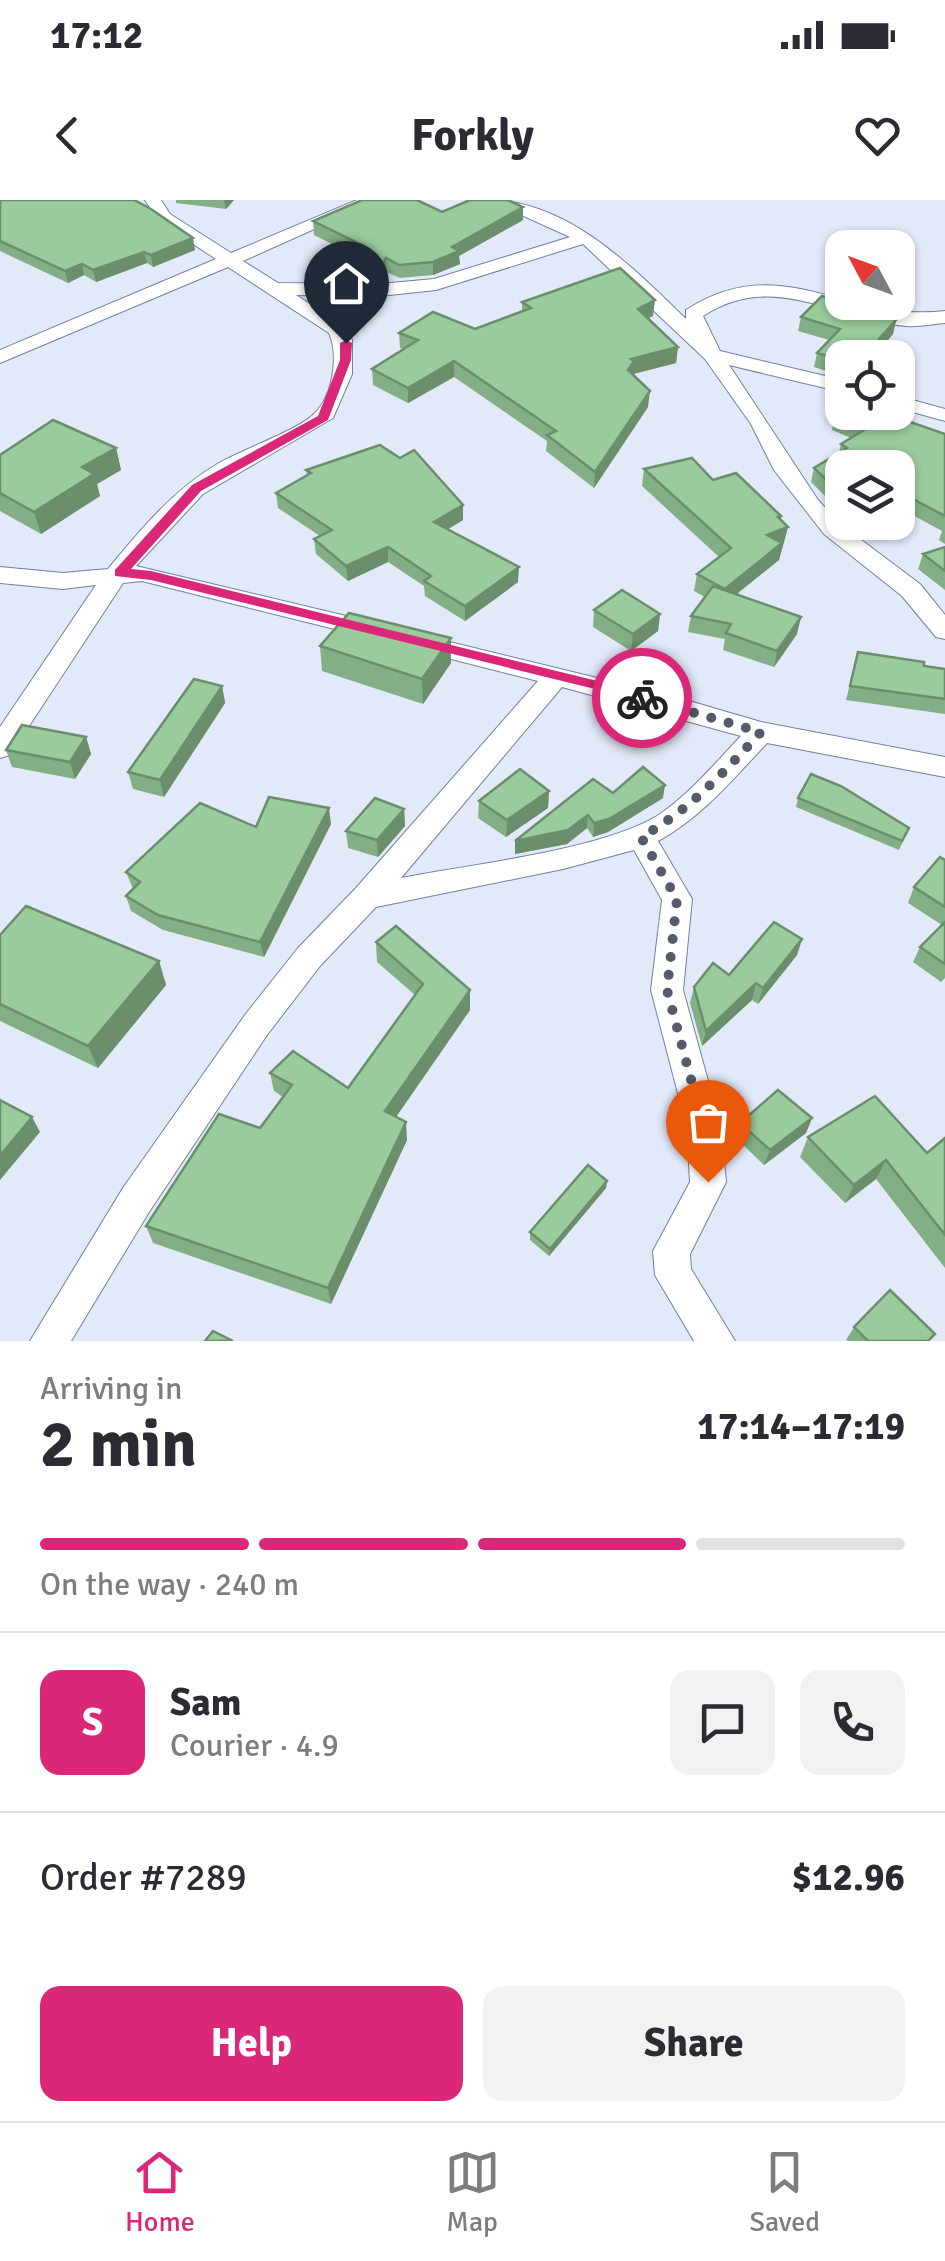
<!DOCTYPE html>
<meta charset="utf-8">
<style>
:root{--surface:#fff;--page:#f2f2f3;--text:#2b2b33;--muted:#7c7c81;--line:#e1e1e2;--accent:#db2777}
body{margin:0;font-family:Signika,sans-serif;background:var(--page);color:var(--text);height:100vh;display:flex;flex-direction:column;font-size:38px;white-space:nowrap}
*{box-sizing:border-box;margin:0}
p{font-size:32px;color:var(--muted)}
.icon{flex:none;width:55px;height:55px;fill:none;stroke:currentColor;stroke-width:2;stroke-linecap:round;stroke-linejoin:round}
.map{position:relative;height:1141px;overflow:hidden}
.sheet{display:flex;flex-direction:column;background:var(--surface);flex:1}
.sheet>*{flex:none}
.needle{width:65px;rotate:311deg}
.controls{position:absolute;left:825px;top:30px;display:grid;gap:20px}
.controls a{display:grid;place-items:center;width:90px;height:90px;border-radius:20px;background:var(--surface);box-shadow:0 2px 8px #0004;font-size:50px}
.pin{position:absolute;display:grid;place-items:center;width:85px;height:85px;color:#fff;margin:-102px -42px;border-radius:50% 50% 50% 0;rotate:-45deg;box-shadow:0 0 10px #0007}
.pin .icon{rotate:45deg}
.courier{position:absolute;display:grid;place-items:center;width:100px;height:100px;margin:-50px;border:8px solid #db2777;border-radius:50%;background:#fff;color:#222;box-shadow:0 2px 12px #0007}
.summary em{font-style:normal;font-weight:700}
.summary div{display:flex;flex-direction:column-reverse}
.summary{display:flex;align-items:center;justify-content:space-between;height:170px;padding:0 40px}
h1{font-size:65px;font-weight:700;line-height:75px}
.bar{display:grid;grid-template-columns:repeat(4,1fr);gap:15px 10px;align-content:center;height:120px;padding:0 40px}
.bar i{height:12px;border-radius:8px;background:var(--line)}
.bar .selected{background:var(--accent)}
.bar p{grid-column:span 4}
.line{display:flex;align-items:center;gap:25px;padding:0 40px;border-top:2px solid var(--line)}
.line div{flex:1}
.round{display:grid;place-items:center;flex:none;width:105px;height:105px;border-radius:20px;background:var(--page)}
.action{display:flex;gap:20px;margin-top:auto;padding:20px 40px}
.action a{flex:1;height:115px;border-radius:20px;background:var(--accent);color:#fff;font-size:40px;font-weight:700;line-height:115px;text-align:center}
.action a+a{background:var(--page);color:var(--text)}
.status{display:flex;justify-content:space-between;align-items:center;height:70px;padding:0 50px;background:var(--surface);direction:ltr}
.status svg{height:28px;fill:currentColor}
header{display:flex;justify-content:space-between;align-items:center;height:130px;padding:0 40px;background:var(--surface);font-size:45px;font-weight:700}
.menu{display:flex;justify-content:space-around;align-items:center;height:140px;border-top:2px solid var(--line);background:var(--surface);font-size:28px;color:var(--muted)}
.menu a{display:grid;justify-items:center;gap:5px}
.menu .selected{color:var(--accent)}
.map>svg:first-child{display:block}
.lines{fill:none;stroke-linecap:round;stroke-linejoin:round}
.street-casing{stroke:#7180a1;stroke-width:2}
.street{fill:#fff;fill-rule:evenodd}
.wall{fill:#84af86}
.shaded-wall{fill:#6b8e6d}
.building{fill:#99cb9c;stroke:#6b8e6d;stroke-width:2.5}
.route{fill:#db2777}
.done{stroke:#555b68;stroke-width:10;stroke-dasharray:0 18}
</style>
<div class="status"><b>17:12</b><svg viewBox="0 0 49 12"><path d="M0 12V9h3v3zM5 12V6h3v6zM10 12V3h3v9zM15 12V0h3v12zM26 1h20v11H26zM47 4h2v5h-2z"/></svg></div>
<header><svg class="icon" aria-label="back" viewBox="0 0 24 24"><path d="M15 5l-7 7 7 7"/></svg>Forkly<svg class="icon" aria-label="heart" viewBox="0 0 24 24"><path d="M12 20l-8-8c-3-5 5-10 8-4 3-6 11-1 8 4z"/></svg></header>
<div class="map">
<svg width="945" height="1141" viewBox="0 0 945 1141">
<rect width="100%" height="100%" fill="#e2e9f8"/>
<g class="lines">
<g class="street-casing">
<g id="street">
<path d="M145,0H161L170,14L231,53L357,0H379L243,61L278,83L380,84L434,79L570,37L488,0C568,0 632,67 686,119V110C781,48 845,123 945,111V123C932,124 919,127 906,126C832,119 774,70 703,116L720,151L842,180V192L729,165L818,300L840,324L920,384L945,415V439L936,437L902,396L824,334L774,270L751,224L705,159L583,44L436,90L380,96L296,95L344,126L352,140V174L333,218L203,294L136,366L384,425L387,431L384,437L375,439L142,381L123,383L10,555L0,558V527L96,385L63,389L0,383V367L63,373L108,369C141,329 174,289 219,263C243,249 299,230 315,213C333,195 339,155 329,133L228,67L0,163V150L216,59L158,21Z"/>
<polygon points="898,196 945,209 945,221 898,208"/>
<path d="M417,434L679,498L761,522L945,557V577L767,543C733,579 702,617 658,641L692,699L683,790L721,928L726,982L690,1054L691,1069L735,1141H694L655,1075L653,1051L690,982L687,928L651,790L662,700L634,650L563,669L376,707L320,766L267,835L149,1012L71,1141H30L123,988L245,815L298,748L356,688L538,481L408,448L404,442ZM562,487L741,536C715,563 689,595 657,616C601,650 468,665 401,678Z"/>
</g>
</g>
<use href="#street" class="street"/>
</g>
<g class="wall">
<polygon points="0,0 195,50 153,67 147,63 96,82 84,75 68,83 0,51"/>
<polygon points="176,0 234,0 226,9 176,3"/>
<polygon points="523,7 523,20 459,56 460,64 433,75 400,78 386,72 381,80 351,80 335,72 334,59 348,52 314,35 313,21"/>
<polygon points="522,102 653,116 648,118 678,147 676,163 633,174 648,207 594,288 546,251 547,241 454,177 408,203 373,185 372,169 403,149 400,148 399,133 475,129 522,112"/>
<polygon points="801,117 896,120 893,134 872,158 842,158 842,176 814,167 817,153 829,140 798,131"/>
<polygon points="906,206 903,219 945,234 945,344 939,340 942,331 898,307 898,268 842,268 842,305 836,307 811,282 814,268 839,253 841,244 851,238 832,230 835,216"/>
<polygon points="116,248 121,270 97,284 100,296 41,334 0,311 0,255"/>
<polygon points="644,269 713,280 780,320 788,327 779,360 736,394 797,434 774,467 723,450 725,439 688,432 691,416 705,397 694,391 697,374 719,357 642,286"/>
<polygon points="306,270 463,305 463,320 448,329 518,382 465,421 425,396 424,386 388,362 348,381 316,354 314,339 320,336 278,308 276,293 307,276"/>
<polygon points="945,347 945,390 918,369 923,354"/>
<polygon points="594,410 660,414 658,431 631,451 593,427"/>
<polygon points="320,446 451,463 423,504 322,471"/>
<polygon points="858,452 945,469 945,514 846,500"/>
<polygon points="222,486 225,503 164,597 133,589 128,572"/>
<polygon points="86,537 91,554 75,579 12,567 6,550"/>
<polygon points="549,591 548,608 506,637 478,618 479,601"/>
<polygon points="613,593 663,598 608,632 593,637 587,628 567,644 515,654 515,641"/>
<polygon points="798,598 909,628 899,650 796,607"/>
<polygon points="404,609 405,626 378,657 348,648 346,631"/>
<polygon points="331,624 264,757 163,730 131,711 126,696 133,689 126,672 256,627"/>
<polygon points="945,660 945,778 941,782 913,762 920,747 942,725 908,703 914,687"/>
<polygon points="0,735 159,761 166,785 98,868 0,821"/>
<polygon points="802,739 797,755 758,804 752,800 702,846 690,803 694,787 729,775"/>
<polygon points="376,742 470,810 396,917 407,940 331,1104 153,1043 146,1026 260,928 283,897 274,891 270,873 348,888 415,795 377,762"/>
<polygon points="812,918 806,933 764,965 736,938 740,923"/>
<polygon points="808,937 927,953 945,938 945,1068 876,979 845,1003 800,957"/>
<polygon points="607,981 606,988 549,1056 530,1040 530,1032"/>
<polygon points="854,1127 929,1141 848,1141 846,1140"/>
</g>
<g class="shaded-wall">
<polygon points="224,0 234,0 226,9"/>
<polygon points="523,7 523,20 459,56 460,64 433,75 433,62 452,47"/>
<polygon points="193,38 195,50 153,67 151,55"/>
<polygon points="144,52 147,63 96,82 93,70"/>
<polygon points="386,58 386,72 381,80 380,67"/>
<polygon points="82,64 84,75 68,83 65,71"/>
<polygon points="655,100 653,116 636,124 638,109"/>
<polygon points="896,120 893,134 872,158 862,158"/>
<polygon points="678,147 676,163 633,174 633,176 628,170 631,159"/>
<polygon points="454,161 454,177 408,203 408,188"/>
<polygon points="650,191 648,207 594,288 595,272"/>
<polygon points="906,206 902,220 896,217"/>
<polygon points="116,248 121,270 97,284 100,296 41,334 34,312 82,267"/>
<polygon points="842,292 842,305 836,307 840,293"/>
<polygon points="463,305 463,320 435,337 434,322"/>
<polygon points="781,316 778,331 788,327 779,360 722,406 725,389 767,335 778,317"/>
<polygon points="388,347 388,362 348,381 346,366"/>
<polygon points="519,367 518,382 465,421 465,406"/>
<polygon points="660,414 658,431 631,451 633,434"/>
<polygon points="801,417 797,434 774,467 777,451"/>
<polygon points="451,438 451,463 423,504 422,479"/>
<polygon points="222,486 225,503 164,597 160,580"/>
<polygon points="86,537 91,554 75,579 70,562"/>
<polygon points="665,585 663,598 608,632 593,637 594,623"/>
<polygon points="549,591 548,608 506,637 507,620"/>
<polygon points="329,608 331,624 264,757 260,742"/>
<polygon points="404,609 405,626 378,657 377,640"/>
<polygon points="588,615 587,628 567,644 515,654 515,641"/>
<polygon points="802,739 797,755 758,804 763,788"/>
<polygon points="159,761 166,785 98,868 88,846"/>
<polygon points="756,783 752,800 702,846 706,831"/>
<polygon points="470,790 470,810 387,930 385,911"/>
<polygon points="32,917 40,932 0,980 0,956"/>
<polygon points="812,918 806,933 764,965 770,950"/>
<polygon points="406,922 407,940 331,1104 328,1088"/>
<polygon points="886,960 876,979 845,1003 854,985"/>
<polygon points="607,981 606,988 549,1056 550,1049"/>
</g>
<g class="building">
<polygon points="0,0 134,0 151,9 193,38 151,55 144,52 93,70 82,64 65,71 0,41"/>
<polygon points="362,0 417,0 442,12 470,0 508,0 523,7 452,47 459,51 433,62 399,65 386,58 380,67 350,67 334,59 362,45 313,21"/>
<polygon points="620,68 655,100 638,109 678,147 631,159 634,161 628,170 650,191 595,272 547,235 556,231 454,161 408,188 372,169 418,140 399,133 433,112 475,129 531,108 522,102"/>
<polygon points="822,96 896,120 862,158 842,158 842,161 817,153 840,129 801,117"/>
<polygon points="898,203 906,206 896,217 945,234 945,316 898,291 898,268 842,268 842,292 840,293 814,268 847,248 841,244 867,228 835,216 842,209 842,212 898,212"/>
<polygon points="53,220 116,248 82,267 94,274 34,312 0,293 0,255"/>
<polygon points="380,245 400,258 414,250 463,305 434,322 519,367 465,406 424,381 431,376 388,347 346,366 314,339 332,330 276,293 311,273 306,270"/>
<polygon points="692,258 713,280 736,273 781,316 778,317 788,327 767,335 782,343 725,389 697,374 731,348 644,269"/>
<polygon points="945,347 945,371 923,354"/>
<polygon points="713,386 801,417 777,451 726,433 731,424 691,416"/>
<polygon points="622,390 660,414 633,434 594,410"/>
<polygon points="349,413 451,438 422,479 320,446"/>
<polygon points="858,452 924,462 924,466 945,469 945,499 850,486"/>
<polygon points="194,479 222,486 160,580 128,572"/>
<polygon points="22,525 86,537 70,562 6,550"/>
<polygon points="643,567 665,585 609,619 594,623 588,615 568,630 515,641 593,579 613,593"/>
<polygon points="520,569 549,591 507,620 479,601"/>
<polygon points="811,574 841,586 909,628 902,641 798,598"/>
<polygon points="269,597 329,608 260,742 158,715 126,696 140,682 126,672 200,603 256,627"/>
<polygon points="375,598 404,609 377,640 346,631"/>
<polygon points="940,657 945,660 945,707 914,687"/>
<polygon points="26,706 159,761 88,846 0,804 0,735"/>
<polygon points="774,722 802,739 763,788 756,783 706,831 694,787 713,763 729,775"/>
<polygon points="945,722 945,764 920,747"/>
<polygon points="396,726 470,790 385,911 406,922 328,1088 146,1026 219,914 260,928 292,885 270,873 293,851 348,888 423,784 376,742"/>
<polygon points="778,890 812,918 770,950 740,923"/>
<polygon points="875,896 927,953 945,938 945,1035 886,960 854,985 808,937"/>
<polygon points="0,900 32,917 0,956"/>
<polygon points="588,965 607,981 550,1049 530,1032"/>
<polygon points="890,1090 935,1134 928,1141 868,1141 854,1127"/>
<polygon points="213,1131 233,1141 205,1141"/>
</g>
<polygon class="route" points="346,140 352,143 351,160 328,220 201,291 131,369 151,371 642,492 650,498 648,502 151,380 115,376 115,370 192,285 318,216 340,160 340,143"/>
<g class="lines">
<path class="done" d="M642,498L761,532C724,572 689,611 641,637L677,699L667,790L704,928L708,982"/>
</g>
</svg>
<div class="controls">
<a><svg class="needle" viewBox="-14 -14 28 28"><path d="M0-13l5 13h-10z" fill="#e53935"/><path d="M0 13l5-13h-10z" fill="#7c7c81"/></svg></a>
<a><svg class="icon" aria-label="locate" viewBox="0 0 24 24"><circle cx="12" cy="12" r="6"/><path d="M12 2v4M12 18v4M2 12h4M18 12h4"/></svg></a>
<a><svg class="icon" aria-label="layers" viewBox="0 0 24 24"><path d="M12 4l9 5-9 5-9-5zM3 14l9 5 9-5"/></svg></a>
</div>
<div class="pin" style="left:708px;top:982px;background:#ea580c"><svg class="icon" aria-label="bag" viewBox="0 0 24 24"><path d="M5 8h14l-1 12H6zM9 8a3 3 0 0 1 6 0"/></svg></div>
<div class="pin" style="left:346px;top:143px;background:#1f2937"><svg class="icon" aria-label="home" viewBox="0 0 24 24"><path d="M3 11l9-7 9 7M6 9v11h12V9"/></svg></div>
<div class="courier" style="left:642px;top:498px"><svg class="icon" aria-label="bike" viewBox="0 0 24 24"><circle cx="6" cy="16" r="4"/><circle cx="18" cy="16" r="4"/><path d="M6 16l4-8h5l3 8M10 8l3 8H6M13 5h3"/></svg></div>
</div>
<section class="sheet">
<div class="summary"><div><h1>2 min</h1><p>Arriving in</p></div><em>17:14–17:19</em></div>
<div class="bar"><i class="selected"></i><i class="selected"></i><i class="selected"></i><i></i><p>On the way · 240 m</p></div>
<div class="line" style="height:180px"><b class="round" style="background:var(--accent);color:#fff">S</b><div><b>Sam</b><p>Courier · 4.9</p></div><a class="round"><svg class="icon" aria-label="chat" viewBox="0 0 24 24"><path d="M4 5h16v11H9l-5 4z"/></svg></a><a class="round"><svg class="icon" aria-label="phone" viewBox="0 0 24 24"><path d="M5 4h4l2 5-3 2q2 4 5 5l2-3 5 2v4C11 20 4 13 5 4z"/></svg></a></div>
<div class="line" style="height:130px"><div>Order #7289</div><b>$12.96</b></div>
<div class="action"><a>Help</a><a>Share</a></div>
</section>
<nav class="menu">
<a class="selected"><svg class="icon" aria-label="home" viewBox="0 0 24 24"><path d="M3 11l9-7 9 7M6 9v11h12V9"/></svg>Home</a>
<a><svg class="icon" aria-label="map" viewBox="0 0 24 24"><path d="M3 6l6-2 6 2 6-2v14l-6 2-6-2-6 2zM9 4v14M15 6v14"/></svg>Map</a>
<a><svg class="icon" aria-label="saved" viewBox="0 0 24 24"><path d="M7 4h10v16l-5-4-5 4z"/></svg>Saved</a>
</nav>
